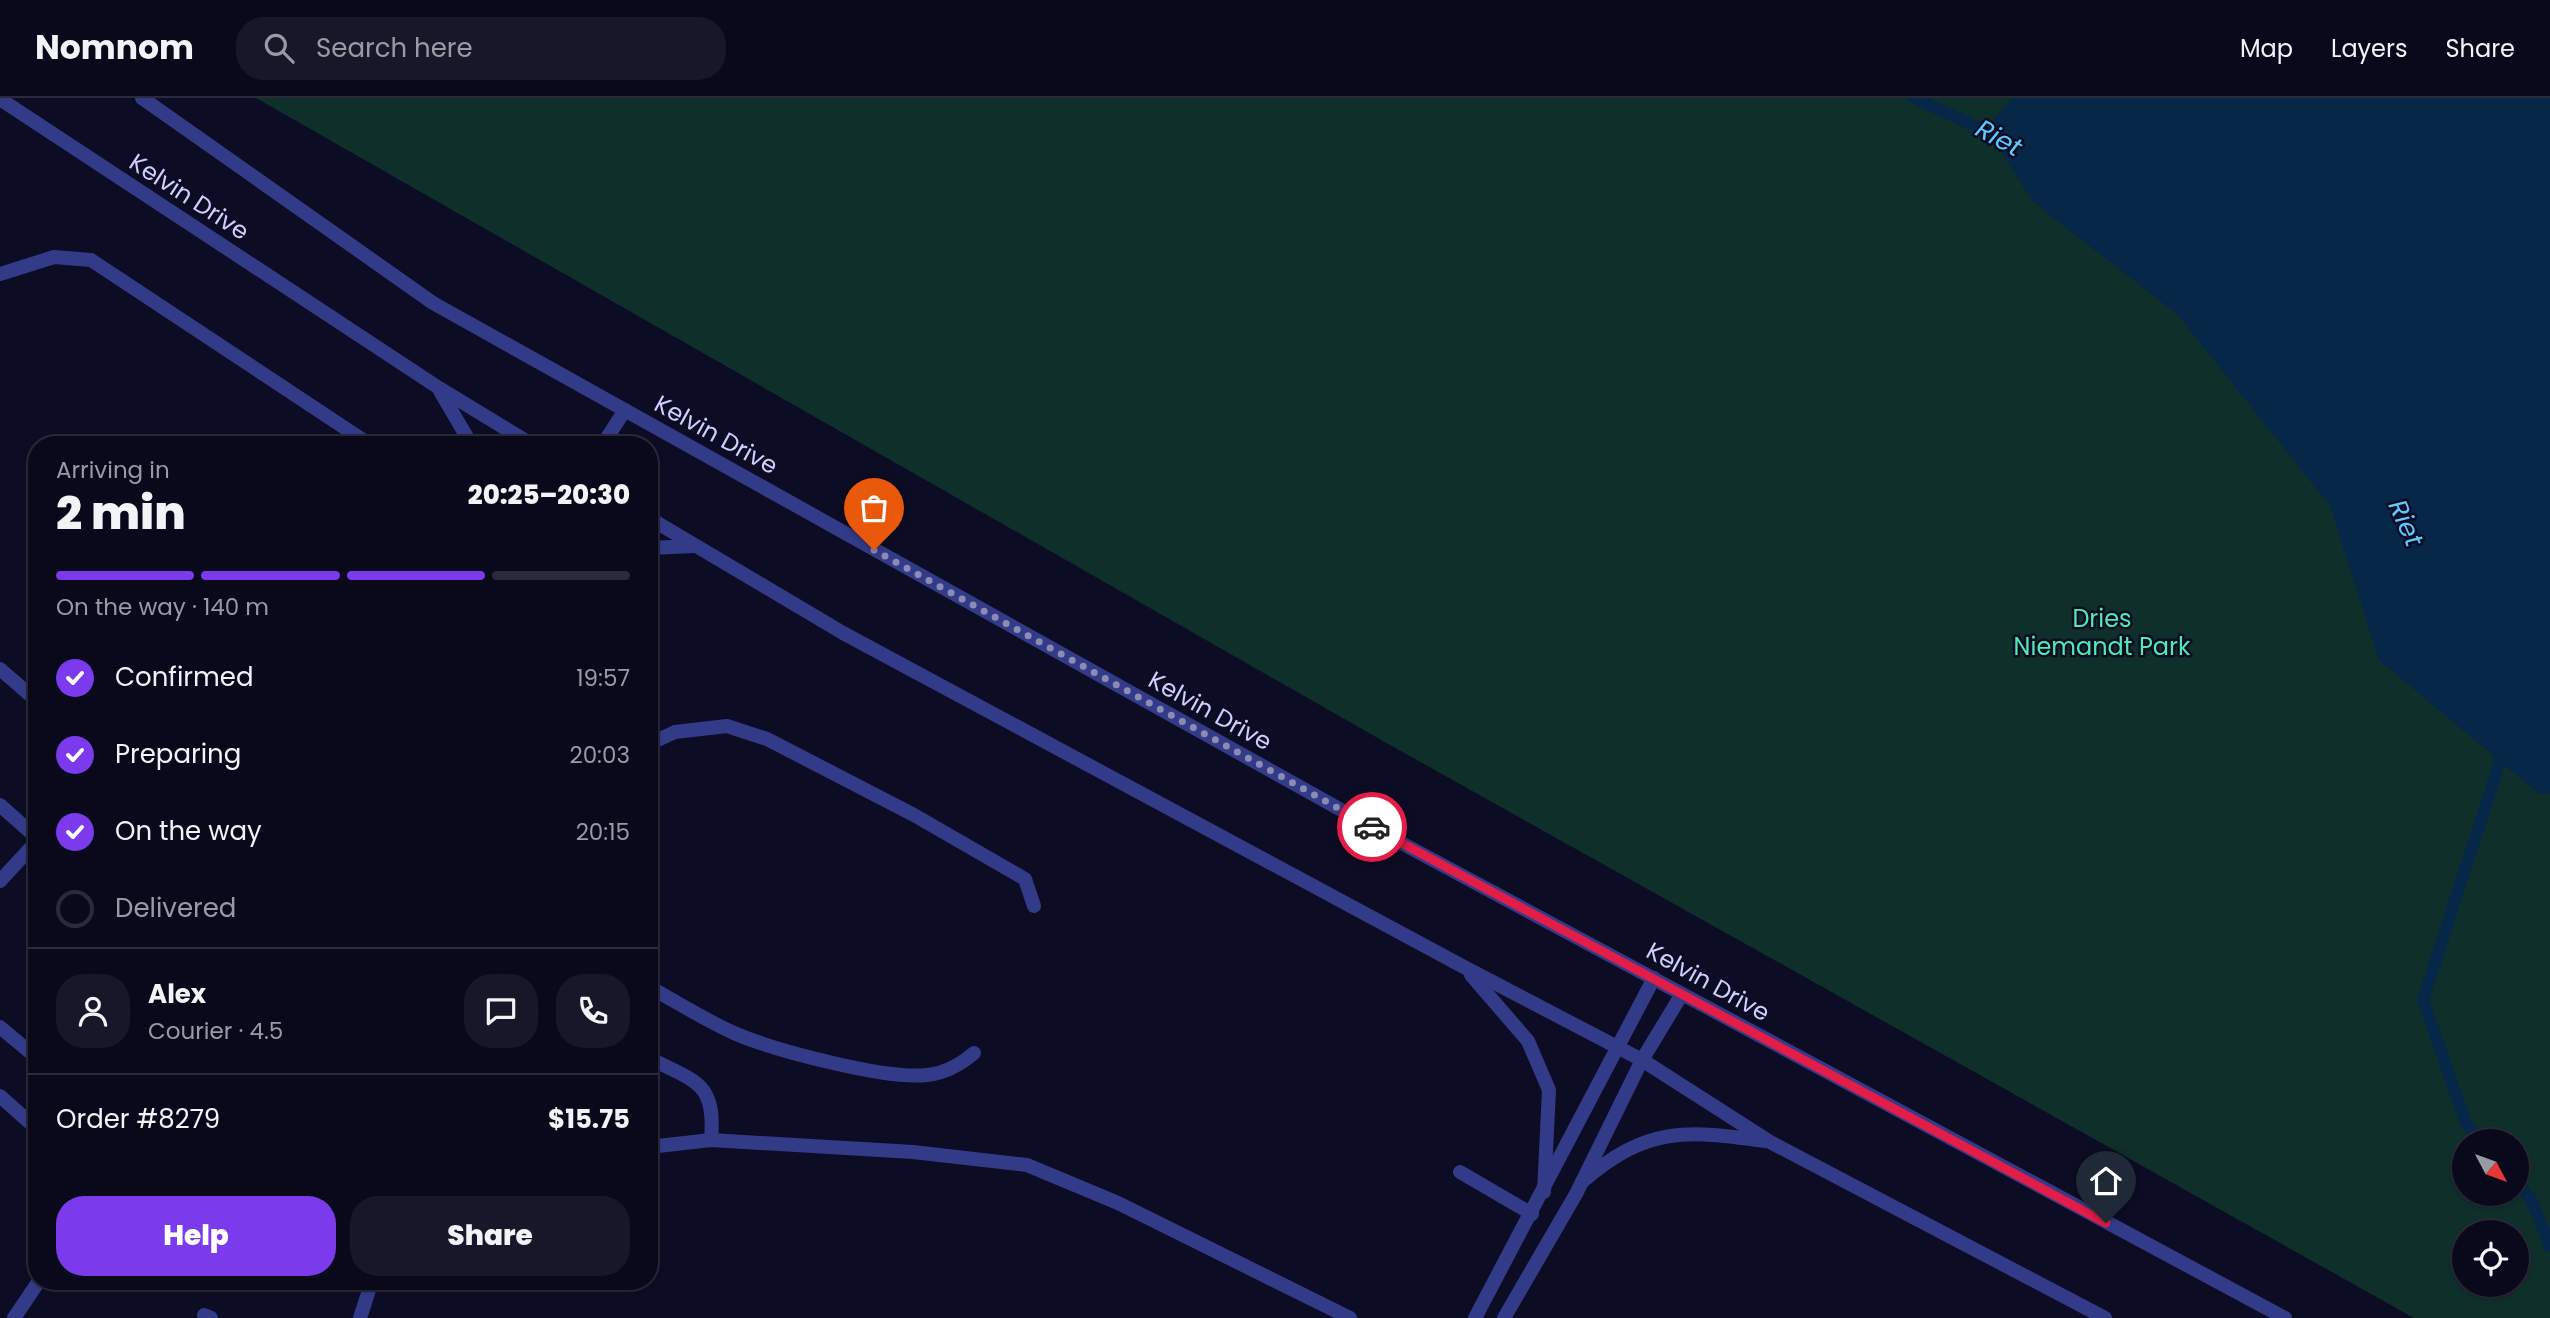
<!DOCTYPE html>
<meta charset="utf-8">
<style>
:root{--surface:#0a091c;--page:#181729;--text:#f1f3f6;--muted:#999aa3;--line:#2a2a3b;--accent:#7c3aed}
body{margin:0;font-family:Poppins,sans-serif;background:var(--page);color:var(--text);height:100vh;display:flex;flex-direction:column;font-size:26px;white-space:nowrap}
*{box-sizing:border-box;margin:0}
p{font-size:23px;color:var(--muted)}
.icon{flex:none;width:38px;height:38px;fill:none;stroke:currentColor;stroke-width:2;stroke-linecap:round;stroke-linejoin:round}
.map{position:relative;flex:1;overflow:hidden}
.sheet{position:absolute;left:28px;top:338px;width:630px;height:854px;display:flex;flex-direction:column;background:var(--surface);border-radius:28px;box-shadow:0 2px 5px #0004,0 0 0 2px var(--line)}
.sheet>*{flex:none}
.needle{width:46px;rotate:131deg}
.tools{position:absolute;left:2452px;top:1031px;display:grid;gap:14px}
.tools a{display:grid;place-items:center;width:77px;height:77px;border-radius:50%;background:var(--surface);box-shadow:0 2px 5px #0004,0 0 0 2px var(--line);font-size:35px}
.pin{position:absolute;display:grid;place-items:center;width:60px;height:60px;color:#fff;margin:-72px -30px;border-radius:50% 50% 50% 0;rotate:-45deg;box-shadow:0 0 7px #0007}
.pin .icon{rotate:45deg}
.courier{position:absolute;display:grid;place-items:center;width:70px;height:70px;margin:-35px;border:5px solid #e11d48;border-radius:50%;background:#fff;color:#222;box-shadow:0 2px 9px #0007}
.head em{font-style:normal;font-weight:800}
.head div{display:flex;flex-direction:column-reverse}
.head{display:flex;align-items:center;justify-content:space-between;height:119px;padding:0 28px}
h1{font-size:46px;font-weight:800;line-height:52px}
.bar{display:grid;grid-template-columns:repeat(4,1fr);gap:10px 7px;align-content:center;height:84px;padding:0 28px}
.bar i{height:9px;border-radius:5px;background:var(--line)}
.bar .selected{background:var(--accent)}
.bar p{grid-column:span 4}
.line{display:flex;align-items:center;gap:18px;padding:0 28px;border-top:2px solid var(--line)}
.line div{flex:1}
.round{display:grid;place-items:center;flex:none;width:74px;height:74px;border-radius:28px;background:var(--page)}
ol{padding:0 28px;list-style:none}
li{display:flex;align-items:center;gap:21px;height:77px}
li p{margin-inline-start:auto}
li .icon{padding:7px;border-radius:50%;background:var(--accent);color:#fff;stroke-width:4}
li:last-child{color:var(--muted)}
li i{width:38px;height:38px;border:4px solid var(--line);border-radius:50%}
.primary-button{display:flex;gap:14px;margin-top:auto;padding:14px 28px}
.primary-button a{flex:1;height:80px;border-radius:28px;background:var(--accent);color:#fff;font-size:28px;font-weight:800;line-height:80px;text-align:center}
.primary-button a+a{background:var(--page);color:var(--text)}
header{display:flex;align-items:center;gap:42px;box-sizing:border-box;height:98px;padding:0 35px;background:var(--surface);border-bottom:2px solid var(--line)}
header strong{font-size:33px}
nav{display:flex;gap:38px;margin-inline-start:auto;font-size:24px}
.search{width:490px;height:63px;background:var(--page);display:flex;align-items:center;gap:18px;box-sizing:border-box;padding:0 24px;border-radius:28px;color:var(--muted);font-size:26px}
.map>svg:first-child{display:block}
.green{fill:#0f2f2a;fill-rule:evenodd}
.water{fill:#072748}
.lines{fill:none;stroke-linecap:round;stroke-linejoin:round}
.stream{stroke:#072748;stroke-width:12}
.service{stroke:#333b88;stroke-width:14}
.tertiary{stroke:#333b88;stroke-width:14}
.done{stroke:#8c8bb3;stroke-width:7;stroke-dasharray:0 12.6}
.route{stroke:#e11d48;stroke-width:9}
.labels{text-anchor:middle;stroke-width:5;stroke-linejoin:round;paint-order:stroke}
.street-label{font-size:24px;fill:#d0d0ff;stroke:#0d0c25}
.park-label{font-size:24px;fill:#51eab0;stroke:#0d0c25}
.water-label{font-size:26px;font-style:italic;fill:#5ec9ff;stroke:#0d0c25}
</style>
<header>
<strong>Nomnom</strong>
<div class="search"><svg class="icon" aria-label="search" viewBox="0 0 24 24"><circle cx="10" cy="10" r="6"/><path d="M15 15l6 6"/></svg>Search here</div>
<nav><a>Map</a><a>Layers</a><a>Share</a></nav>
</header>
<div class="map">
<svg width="2550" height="1220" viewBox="0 0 2550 1220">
<rect width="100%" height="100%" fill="#0d0c25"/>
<path class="green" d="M256,0H2550V1220H2414L1390,647ZM2464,1043H2516V1096H2464ZM2464,1134H2516V1186H2464Z"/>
<polygon class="water" points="2012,0 2550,0 2550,696 2538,695 2379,562 2330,408 2177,216 2033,104 1986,30"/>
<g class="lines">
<g class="stream">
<polyline points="1914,0 2000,39"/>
<polyline points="2481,1043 2466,1025 2423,902 2500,663 2495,647"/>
<polyline points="2516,1084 2531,1101 2550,1148"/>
</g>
<g class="service">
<polyline points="0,176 54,159 91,162 369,346"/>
<polyline points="603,346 625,312"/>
<polyline points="0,571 37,603"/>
<polyline points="649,646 675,634 727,628 767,641 914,717 1025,781 1034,808"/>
<polyline points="0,707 37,740"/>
<polyline points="0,783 37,743"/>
<path d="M649,889C677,904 705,922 734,935C773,952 886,982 927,977C946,975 960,967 974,955"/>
<polyline points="0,929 37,960"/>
<path d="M649,960C696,984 716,984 711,1042"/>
<polyline points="0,998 37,1031"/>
<polyline points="649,1049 711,1042 913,1054 1027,1067 1118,1105 1350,1220"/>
<polyline points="1460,1074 1532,1116"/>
<polyline points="204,1217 211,1220"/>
<polyline points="14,1220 39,1183"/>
<polyline points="360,1220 372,1183"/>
<polyline points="1475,1220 1654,880"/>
<polyline points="1504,1220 1576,1096 1642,962 1682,896"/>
</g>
<g class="tertiary">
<polyline points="142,0 433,205 1379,733 2285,1220"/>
<polyline points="0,1 439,290 531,346"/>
<polyline points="440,293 471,346"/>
<polyline points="649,420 843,535 1464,869 1642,962 1770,1044 2105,1220"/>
<polyline points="649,450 694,448"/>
<polyline points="1471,877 1528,943 1549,992 1544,1094"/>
<path d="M1582,1084C1647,1028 1685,1032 1766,1043"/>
</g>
</g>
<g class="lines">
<polyline class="done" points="874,452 1372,729"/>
<polyline class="route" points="1372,729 2106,1125"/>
</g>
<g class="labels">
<g class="street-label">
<text transform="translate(189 99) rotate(33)" y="8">Kelvin Drive</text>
<text transform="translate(716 337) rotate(29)" y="8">Kelvin Drive</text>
<text transform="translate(1210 613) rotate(29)" y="8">Kelvin Drive</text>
<text transform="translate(1708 884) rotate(29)" y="8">Kelvin Drive</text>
</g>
<g class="park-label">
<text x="2102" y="529">Dries<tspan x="2102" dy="28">Niemandt Park</tspan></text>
</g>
<g class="water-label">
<text transform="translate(1999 40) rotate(29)" y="9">Riet</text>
<text transform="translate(2406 425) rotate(66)" y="9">Riet</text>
</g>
</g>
</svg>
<div class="tools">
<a><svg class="needle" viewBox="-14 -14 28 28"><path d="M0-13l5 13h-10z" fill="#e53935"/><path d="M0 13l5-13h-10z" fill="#999aa3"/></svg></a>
<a><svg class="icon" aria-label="locate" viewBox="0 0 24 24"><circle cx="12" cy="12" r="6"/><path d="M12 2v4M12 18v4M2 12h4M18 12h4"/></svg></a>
</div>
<div class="pin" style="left:874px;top:452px;background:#ea580c"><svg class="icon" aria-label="bag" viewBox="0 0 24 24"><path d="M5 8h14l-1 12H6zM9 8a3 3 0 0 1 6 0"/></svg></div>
<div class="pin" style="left:2106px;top:1125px;background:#1f2937"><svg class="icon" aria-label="home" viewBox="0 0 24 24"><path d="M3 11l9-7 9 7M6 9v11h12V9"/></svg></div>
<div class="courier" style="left:1372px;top:729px"><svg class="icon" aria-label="car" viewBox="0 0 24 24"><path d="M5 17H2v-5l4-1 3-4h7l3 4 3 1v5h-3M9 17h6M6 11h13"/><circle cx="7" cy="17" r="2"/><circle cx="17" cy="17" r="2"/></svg></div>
<section class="sheet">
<div class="head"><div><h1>2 min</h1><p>Arriving in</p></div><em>20:25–20:30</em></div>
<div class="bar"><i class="selected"></i><i class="selected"></i><i class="selected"></i><i></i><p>On the way · 140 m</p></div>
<ol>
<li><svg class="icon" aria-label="check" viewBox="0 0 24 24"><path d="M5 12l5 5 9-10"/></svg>Confirmed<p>19:57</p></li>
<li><svg class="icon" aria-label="check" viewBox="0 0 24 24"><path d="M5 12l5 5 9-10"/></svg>Preparing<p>20:03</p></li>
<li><svg class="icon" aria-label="check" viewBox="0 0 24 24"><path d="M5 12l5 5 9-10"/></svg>On the way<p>20:15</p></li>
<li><i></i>Delivered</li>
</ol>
<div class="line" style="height:126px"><a class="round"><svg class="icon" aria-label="person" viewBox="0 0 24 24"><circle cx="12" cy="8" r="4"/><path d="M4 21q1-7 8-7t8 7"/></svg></a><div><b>Alex</b><p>Courier · 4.5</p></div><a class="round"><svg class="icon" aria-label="chat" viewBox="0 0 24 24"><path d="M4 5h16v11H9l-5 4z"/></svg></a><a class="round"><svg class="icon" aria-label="phone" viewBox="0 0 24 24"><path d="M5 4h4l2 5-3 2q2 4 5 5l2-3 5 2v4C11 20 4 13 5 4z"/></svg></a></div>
<div class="line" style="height:91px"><div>Order #8279</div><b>$15.75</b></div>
<div class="primary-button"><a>Help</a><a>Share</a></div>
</section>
</div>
